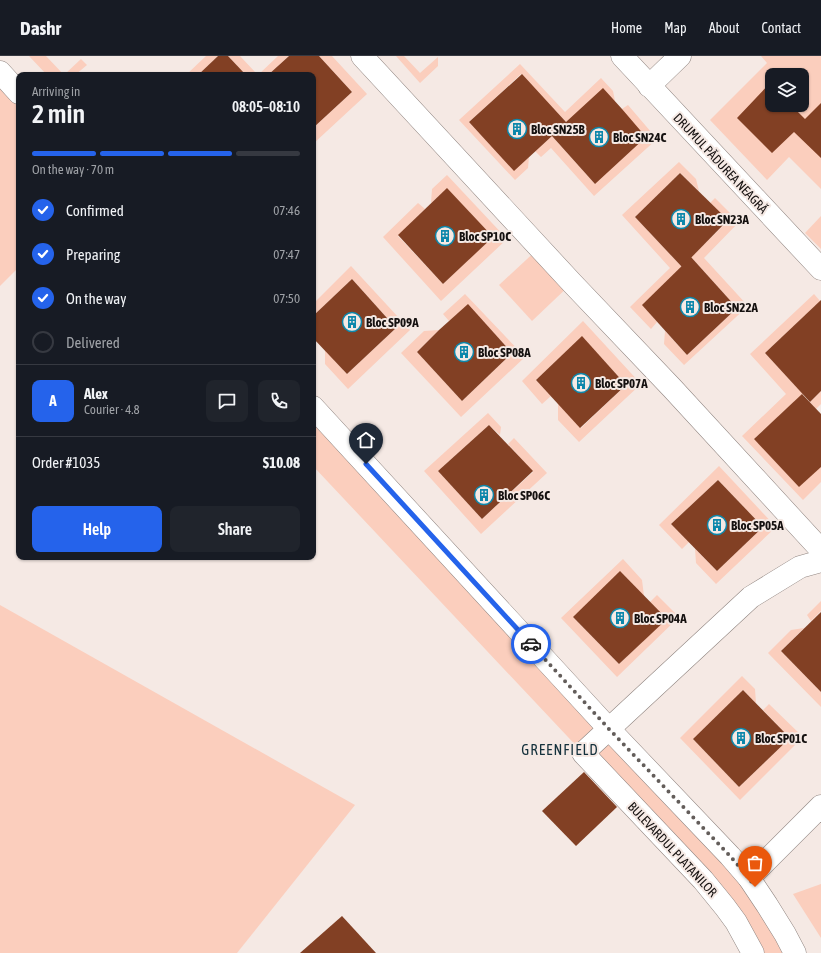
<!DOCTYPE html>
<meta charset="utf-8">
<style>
:root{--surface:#171b24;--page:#20242c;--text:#f1f3f6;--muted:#9ea1a6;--line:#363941;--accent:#2563eb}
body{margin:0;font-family:"Asap Condensed",sans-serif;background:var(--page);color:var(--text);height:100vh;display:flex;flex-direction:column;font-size:15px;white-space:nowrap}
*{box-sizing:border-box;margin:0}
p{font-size:13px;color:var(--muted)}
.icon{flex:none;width:22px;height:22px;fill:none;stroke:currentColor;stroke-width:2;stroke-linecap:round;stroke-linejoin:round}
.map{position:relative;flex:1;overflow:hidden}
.sheet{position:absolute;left:16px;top:16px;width:300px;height:488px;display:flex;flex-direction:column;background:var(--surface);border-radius:8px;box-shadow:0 1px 3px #0004}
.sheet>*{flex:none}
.tools{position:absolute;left:765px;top:12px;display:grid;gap:8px}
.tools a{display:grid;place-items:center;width:44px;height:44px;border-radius:8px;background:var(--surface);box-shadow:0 1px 3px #0004;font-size:20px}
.pin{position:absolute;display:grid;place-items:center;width:34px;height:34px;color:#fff;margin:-41px -17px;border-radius:50% 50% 50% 0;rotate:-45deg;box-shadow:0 0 4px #0007}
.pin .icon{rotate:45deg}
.courier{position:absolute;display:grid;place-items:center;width:40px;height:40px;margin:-20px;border:3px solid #2563eb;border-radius:50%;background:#fff;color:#222;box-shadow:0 1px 5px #0007}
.summary em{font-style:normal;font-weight:600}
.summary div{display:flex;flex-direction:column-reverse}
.summary{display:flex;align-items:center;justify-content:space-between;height:68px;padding:0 16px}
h1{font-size:26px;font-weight:600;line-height:30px}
.bar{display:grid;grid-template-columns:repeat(4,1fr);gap:6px 4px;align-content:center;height:48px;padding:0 16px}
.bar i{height:5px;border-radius:3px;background:var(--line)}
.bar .selected{background:var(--accent)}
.bar p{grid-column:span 4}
.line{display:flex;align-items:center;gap:10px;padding:0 16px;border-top:1px solid var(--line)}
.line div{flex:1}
.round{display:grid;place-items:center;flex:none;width:42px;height:42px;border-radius:8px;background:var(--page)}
ol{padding:0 16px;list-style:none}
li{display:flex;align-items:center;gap:12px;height:44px}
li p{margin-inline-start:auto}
li .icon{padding:4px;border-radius:50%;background:var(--accent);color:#fff;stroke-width:4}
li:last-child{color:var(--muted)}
li i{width:22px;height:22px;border:2px solid var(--line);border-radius:50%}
.button{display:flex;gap:8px;margin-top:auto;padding:8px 16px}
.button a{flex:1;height:46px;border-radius:8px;background:var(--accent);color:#fff;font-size:16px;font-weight:600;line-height:46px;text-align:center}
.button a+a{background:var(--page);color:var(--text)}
header{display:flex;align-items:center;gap:24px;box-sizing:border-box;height:56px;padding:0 20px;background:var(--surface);border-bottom:1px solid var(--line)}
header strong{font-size:19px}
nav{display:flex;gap:22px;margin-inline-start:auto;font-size:14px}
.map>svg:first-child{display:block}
.green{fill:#fbcebd;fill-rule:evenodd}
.building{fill:#824024}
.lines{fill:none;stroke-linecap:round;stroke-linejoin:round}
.street-casing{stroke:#908580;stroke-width:23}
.street{stroke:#fff;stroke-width:22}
.done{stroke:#635d5a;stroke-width:4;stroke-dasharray:0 7.2}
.route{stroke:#2563eb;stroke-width:5}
.labels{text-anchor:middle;stroke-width:4;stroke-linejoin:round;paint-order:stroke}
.poi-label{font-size:13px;font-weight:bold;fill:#151110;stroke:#f5e9e4;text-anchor:start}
.street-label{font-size:13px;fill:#151110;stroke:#f5e9e4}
.quarter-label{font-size:15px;letter-spacing:1px;fill:#14313c;stroke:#f5e9e4}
</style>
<header>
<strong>Dashr</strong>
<nav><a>Home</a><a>Map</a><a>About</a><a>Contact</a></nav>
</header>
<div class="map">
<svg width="821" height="897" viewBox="0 0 821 897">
<rect width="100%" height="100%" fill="#f5e9e4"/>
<g class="green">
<polygon points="29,0 46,0 64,19 81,3 87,9 75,19 47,19"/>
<polygon points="206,0 218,0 198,19 186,19"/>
<polygon points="228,0 240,0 258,19 278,0 289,0 268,19 246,19"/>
<polygon points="319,0 332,0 367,38 313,88 313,72 352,36"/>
<polygon points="396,0 404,0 420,17 438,1 438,10 420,27"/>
<path d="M761,0H821V133L789,101L767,124L710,64L767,7ZM772,19H802V49H772Z"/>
<polygon points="520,8 565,56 601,22 613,35 615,45 566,66 521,18 469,66 514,114 529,101 528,112 515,124 459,64"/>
<polygon points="0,16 19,37 19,211 0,230"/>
<polygon points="628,49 657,83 594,140 551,92 541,101 535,95 552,80 595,128 622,53"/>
<polygon points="679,106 696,123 699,135 680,117 635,161 682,211 643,249 657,266 651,273 630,251 670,212 622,159"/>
<polygon points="447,119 507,183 441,245 383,181 418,147 425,153 398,180 443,228 492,181 447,133 431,147 432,133"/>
<polygon points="715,142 739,166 704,202 748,250 684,309 664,288 665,275 687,299 737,252 691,201 728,165 710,147"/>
<polygon points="821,160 821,193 805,177"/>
<polygon points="540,191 572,227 532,265 499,229"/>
<polygon points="351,210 410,274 348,333 325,308 325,294 347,318 396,272 352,223 313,260 313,248"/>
<polygon points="465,238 525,301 461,361 401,297 424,275 439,274 417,296 462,345 512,297 468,249 449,265 443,258"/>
<polygon points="814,238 821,246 815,250 765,297 803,338 754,383 821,411 821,426 803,444 742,380 786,338 750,298"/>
<polygon points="583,265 641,328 579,386 558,364 558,347 581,372 626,329 582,281 536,324 551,340 542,348 522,325"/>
<polygon points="821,335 821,348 816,353 810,346"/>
<polygon points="313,351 730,800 795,897 753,897 583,697 313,410"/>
<polygon points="488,357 501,371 500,379 489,369 438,415 482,463 533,416 508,388 514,382 547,417 481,478 424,415"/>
<polygon points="719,410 776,471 716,528 696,507 695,493 717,515 763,471 718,424 671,468 689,486 682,493 659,469"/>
<polygon points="623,503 642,524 644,540 573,561 619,608 666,563 650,546 657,539 679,561 617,621 561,562"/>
<polygon points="821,545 821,555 811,565 807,559"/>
<polygon points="0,549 355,749 237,897 0,897"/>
<polygon points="804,572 781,595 821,636 821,651 768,597 791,574"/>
<polygon points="742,620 755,633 756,647 743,634 693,683 739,731 790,682 763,654 769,648 803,681 740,744 680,682"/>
<polygon points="821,828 821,882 793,838"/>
</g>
<g class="building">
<polygon points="218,0 228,0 246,19 198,19"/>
<polygon points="289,0 319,0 352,36 313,72 313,19 268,19"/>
<polygon points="522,18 566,66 603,32 622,53 646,81 595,128 552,80 514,115 469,66"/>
<polygon points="772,25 772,49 791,49 805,63 821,47 821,102 794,76 772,97 737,62"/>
<polygon points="680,117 728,164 682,211 635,161"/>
<polygon points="447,132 493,181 443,228 398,179"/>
<polygon points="691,201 737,252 687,299 642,249"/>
<polygon points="352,223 396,272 347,318 313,282 313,260"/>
<polygon points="821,244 821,335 810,346 765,297"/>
<polygon points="468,248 512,297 462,345 417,296 439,274"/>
<polygon points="582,280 626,329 580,372 536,324"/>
<polygon points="802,338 821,358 821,411 799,431 754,383"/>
<polygon points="489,369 533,415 482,463 438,415"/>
<polygon points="718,424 763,471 717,515 671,468"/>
<polygon points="620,515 667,563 619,608 573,561"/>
<polygon points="821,556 821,636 781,595"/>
<polygon points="743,634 790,682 739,731 693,683"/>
<polygon points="584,716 617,751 576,790 542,755"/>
<polygon points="342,860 376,897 300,897"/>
</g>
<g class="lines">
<g class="street-casing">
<g id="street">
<polyline points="362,0 572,227 672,332 821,494"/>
<polyline points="622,0 821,213"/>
<polyline points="0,16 19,37"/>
<polyline points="649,30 680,0"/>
<polyline points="313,351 609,673 730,800 749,822 767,849 785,878 795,897"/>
<polyline points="749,822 821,750"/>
<polyline points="753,897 736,866 725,851 703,824 583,697 751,541 800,511 821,505"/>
</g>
</g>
<use href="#street" class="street"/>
</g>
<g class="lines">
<polyline class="done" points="531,588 609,673 730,800 749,822 755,831"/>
<polyline class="route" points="366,408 531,588"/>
</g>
<defs>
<g id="building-ring" transform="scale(1)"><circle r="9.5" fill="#f5e9e4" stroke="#0d87ab" stroke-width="1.5"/><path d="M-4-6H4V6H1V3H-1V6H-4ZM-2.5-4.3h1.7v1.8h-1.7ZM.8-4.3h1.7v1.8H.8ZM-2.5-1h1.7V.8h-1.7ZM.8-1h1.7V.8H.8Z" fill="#0d87ab"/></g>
</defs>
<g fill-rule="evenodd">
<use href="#building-ring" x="517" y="73"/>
<use href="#building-ring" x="599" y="81"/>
<use href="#building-ring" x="681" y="163"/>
<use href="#building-ring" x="445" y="180"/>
<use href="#building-ring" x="690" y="251"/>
<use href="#building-ring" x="352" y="266"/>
<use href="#building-ring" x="464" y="296"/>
<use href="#building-ring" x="581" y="327"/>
<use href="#building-ring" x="484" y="439"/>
<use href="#building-ring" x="717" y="469"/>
<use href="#building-ring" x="620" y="562"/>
<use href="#building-ring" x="741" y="682"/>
</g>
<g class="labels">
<g class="poi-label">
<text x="531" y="78">Bloc SN25B</text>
<text x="613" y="86">Bloc SN24C</text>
<text x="695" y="168">Bloc SN23A</text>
<text x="459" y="185">Bloc SP10C</text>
<text x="704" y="256">Bloc SN22A</text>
<text x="366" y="271">Bloc SP09A</text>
<text x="478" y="301">Bloc SP08A</text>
<text x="595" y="332">Bloc SP07A</text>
<text x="498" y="444">Bloc SP06C</text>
<text x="731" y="474">Bloc SP05A</text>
<text x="634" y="567">Bloc SP04A</text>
<text x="755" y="687">Bloc SP01C</text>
</g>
<g class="street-label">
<text transform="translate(721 107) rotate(47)" y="5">DRUMUL PĂDUREA NEAGRĂ</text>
<text transform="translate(673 793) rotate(47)" y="5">BULEVARDUL PLATANILOR</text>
</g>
<g class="quarter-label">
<text x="560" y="699">GREENFIELD</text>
</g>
</g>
</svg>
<div class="tools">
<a><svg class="icon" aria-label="layers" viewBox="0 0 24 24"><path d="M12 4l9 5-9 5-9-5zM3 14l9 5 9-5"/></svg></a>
</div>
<div class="pin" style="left:755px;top:831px;background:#ea580c"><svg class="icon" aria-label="bag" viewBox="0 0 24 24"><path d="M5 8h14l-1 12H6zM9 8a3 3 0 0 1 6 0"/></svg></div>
<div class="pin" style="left:366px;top:408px;background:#1f2937"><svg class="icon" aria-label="home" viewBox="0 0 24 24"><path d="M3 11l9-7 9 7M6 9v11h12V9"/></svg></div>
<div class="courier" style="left:531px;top:588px"><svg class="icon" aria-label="car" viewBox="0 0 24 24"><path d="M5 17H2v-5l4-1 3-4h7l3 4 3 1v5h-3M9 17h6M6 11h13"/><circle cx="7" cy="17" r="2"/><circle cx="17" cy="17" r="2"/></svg></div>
<section class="sheet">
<div class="summary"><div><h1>2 min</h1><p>Arriving in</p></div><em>08:05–08:10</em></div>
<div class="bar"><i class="selected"></i><i class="selected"></i><i class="selected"></i><i></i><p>On the way · 70 m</p></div>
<ol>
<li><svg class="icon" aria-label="check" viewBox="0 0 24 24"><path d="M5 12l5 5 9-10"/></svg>Confirmed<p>07:46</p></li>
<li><svg class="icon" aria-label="check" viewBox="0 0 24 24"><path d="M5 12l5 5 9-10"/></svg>Preparing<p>07:47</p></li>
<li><svg class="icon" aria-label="check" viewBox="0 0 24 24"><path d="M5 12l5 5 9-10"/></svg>On the way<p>07:50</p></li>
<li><i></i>Delivered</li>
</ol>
<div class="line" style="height:72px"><b class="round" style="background:var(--accent);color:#fff">A</b><div><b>Alex</b><p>Courier · 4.8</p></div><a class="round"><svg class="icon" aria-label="chat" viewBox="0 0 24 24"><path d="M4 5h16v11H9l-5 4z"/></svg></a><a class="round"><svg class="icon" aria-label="phone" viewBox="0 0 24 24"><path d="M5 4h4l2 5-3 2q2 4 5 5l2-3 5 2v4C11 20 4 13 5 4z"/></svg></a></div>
<div class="line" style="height:52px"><div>Order #1035</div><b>$10.08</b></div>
<div class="button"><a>Help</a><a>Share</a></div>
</section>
</div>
